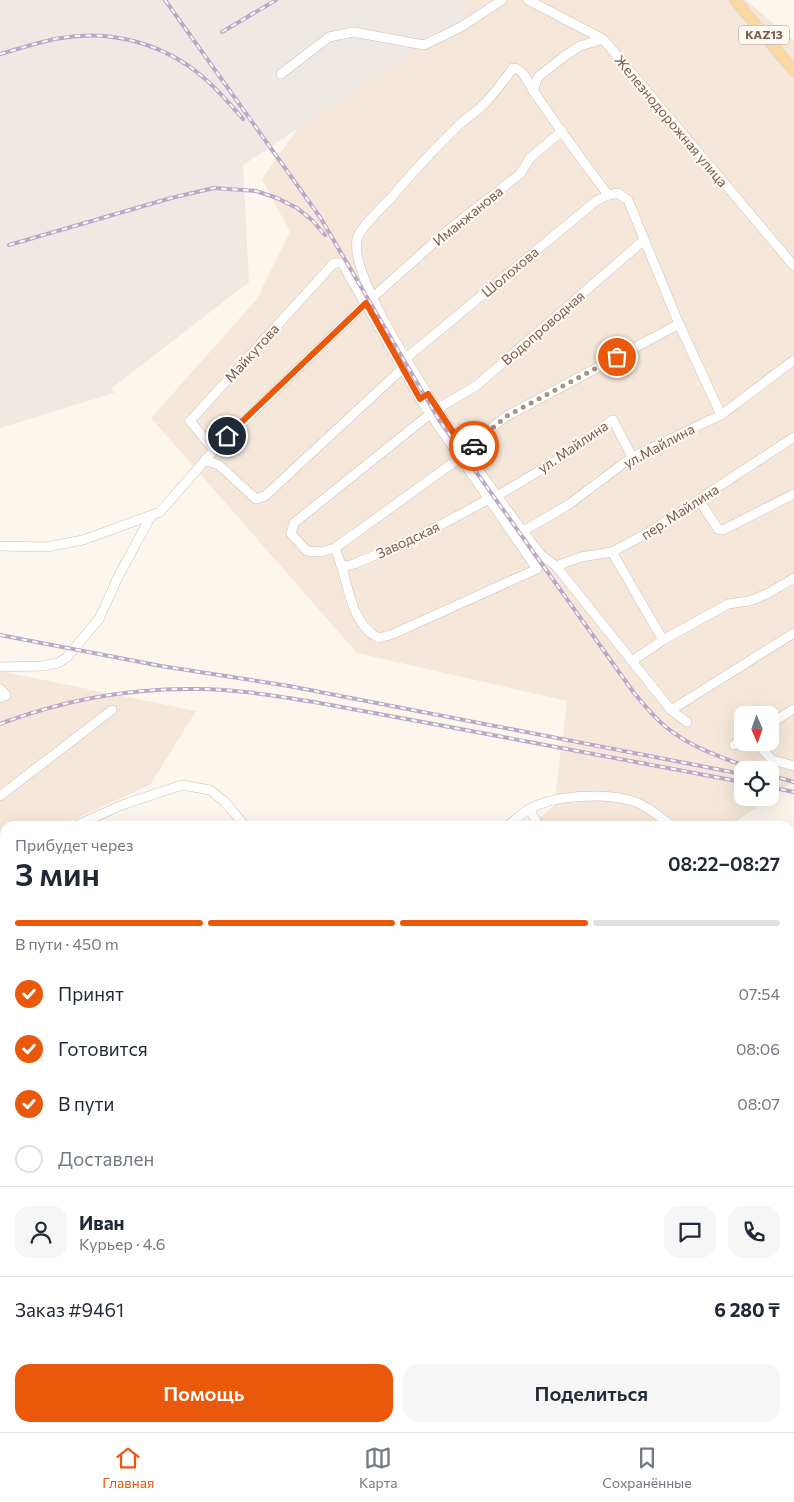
<!DOCTYPE html>
<html lang="ru">
<meta charset="utf-8">
<style>
:root{--surface:#fff;--page:#f6f6f7;--text:#1f2937;--muted:#747a83;--line:#e0e1e3;--accent:#ea580c}
body{margin:0;font-family:Commissioner,sans-serif;background:var(--page);color:var(--text);height:100vh;display:flex;flex-direction:column;font-size:19px;white-space:nowrap}
*{box-sizing:border-box;margin:0}
p{font-size:16px;color:var(--muted)}
.icon{flex:none;width:28px;height:28px;fill:none;stroke:currentColor;stroke-width:2;stroke-linecap:round;stroke-linejoin:round}
.map{position:relative;flex:1;overflow:hidden}
.side{position:absolute;left:0px;top:821px;width:795px;height:611px;display:flex;flex-direction:column;background:var(--surface);border-radius:15px 15px 0 0;box-shadow:0 5px 20px #0002}
.side>*{flex:none}
.needle{width:32px;rotate:178deg}
.buttons{position:absolute;left:734px;top:706px;display:grid;gap:10px}
.buttons a{display:grid;place-items:center;width:45px;height:45px;border-radius:10px;background:var(--surface);box-shadow:0 5px 20px #0002;font-size:25px}
.pin{position:absolute;display:grid;place-items:center;width:42px;height:42px;color:#fff;margin:-21px;border:2px solid #fff;border-radius:50%;box-shadow:0 1px 5px #0007}
.courier{position:absolute;display:grid;place-items:center;width:50px;height:50px;margin:-25px;border:4px solid #ea580c;border-radius:50%;background:#fff;color:#222;box-shadow:0 1px 6px #0007}
.summary em{font-style:normal;font-weight:600}
.summary div{display:flex;flex-direction:column-reverse}
.summary{display:flex;align-items:center;justify-content:space-between;height:85px;padding:0 15px}
h1{font-size:32px;font-weight:600;line-height:38px}
.bar{display:grid;grid-template-columns:repeat(4,1fr);gap:8px 5px;align-content:center;height:60px;padding:0 15px}
.bar i{height:6px;border-radius:4px;background:var(--line)}
.bar .on{background:var(--accent)}
.bar p{grid-column:span 4}
.line{display:flex;align-items:center;gap:12px;padding:0 15px;border-top:1px solid var(--line)}
.line div{flex:1}
.round{display:grid;place-items:center;flex:none;width:52px;height:52px;border-radius:15px;background:var(--page)}
ol{padding:0 15px;list-style:none}
li{display:flex;align-items:center;gap:15px;height:55px}
li p{margin-inline-start:auto}
li .icon{padding:5px;border-radius:50%;background:var(--accent);color:#fff;stroke-width:4}
li:last-child{color:var(--muted)}
li i{width:28px;height:28px;border:2px solid var(--line);border-radius:50%}
.cta{display:flex;gap:10px;margin-top:auto;padding:10px 15px}
.cta a{flex:1;height:58px;border-radius:15px;background:var(--accent);color:#fff;font-size:20px;font-weight:600;line-height:58px;text-align:center}
.cta a+a{background:var(--page);color:var(--text)}
.tab-bar{display:flex;justify-content:space-around;align-items:center;height:70px;border-top:1px solid var(--line);background:var(--surface);font-size:14px;color:var(--muted)}
.tab-bar a{display:grid;justify-items:center;gap:2px}
.tab-bar .on{color:var(--accent)}
.map>svg:first-child{display:block}
.residential{fill:#f5e8da;fill-rule:evenodd}
.industrial{fill:#efe9e4}
.green{fill:#d8ecc9}
.lines{fill:none;stroke-linecap:round;stroke-linejoin:round}
.minor-casing{stroke:#d1beb0;stroke-width:10}
.major-casing{stroke:#dad1cd;stroke-width:12}
.minor{stroke:#fff;stroke-width:9}
.major{stroke:#fbd9a5;stroke-width:11}
.rail-casing{stroke:#b9a8c9;stroke-width:4}
.rail{stroke:#fffaf3;stroke-width:2;stroke-dasharray:5.5;stroke-linecap:butt}
.done{stroke:#a89285;stroke-width:5;stroke-dasharray:0 9}
.route{stroke:#ea580c;stroke-width:6}
.labels{text-anchor:middle;stroke-width:4;stroke-linejoin:round;paint-order:stroke}
.shield{fill:#fffaf3;stroke:#a28b7f;stroke-width:1}
.shield-label{font-size:12px;font-weight:bold;fill:#7a5c4d}
.street-label{font-size:14px;fill:#7a5c4d;stroke:#fffaf3}
</style>
<div class="map">
<svg width="794" height="1432" viewBox="0 0 794 1432">
<rect width="100%" height="100%" fill="#fdf6ec"/>
<g class="residential">
<path d="M389,0H746L794,41V781L730,826H530L554,806L567,701L357,653L151,418L257,299L290,232L262,179ZM742,715H770V742H742ZM742,770H770V798H742Z"/>
<polygon points="0,671 196,711 150,785 60,826 5,826 5,851 0,853"/>
<polygon points="790,950 794,955 794,1432 0,1432 0,1244 5,1241 5,1428 790,1428"/>
</g>
<polygon class="industrial" points="0,0 465,0 464,19 243,165 249,282 112,388 114,393 0,428"/>
<polygon class="green" points="374,1428 708,1428 703,1432 369,1432"/>
<g class="lines">
<g class="minor-casing">
<g id="minor">
<polyline points="528,0 603,39 794,266"/>
<polyline points="281,74 329,37 353,32 424,45 461,27 502,0"/>
<polyline points="533,91 538,77 566,55 580,46 603,39"/>
<path d="M608,195C583,161 558,128 535,93C529,86 524,68 513,68C504,80 495,93 485,103C478,111 469,116 461,123C436,147 412,173 389,200C380,210 365,223 359,234C333,277 508,512 540,554L556,566L671,710L687,722"/>
<polyline points="372,298 448,230 520,174 530,158 562,131"/>
<polyline points="406,358 596,201 608,195 618,193 628,200 679,324 721,415"/>
<polyline points="437,409 476,386 644,240"/>
<polyline points="430,414 294,523 291,534 307,551 321,552 335,548 461,457"/>
<path d="M214,450L190,421L334,263H342L420,399L537,569L393,634L379,638C353,627 349,589 341,565"/>
<polyline points="467,453 495,425 507,416 679,324"/>
<polyline points="205,460 219,465 256,499 265,496 402,369"/>
<polyline points="497,496 559,459 613,420 632,457"/>
<polyline points="699,500 718,529 723,530 794,494"/>
<polyline points="523,531 568,505 632,457 721,415 794,360"/>
<polyline points="0,546 46,547 83,540 160,512 214,450 366,303"/>
<polyline points="335,548 341,565 347,566 354,564 418,537 489,499"/>
<polyline points="612,552 663,640"/>
<polyline points="556,566 581,557 612,552 651,531 794,437"/>
<polyline points="632,661 663,640 728,604 749,601 767,594 794,578"/>
<polyline points="0,667 42,666 58,663 67,657 99,619 118,577 151,516"/>
<polyline points="0,689 6,695 0,698"/>
<polyline points="671,710 794,633"/>
<polyline points="770,724 794,709"/>
<polyline points="756,742 772,760 794,766"/>
<polyline points="734,745 742,741"/>
<polyline points="0,796 112,710"/>
<polyline points="529,809 539,826"/>
<polyline points="75,826 122,805 182,785 210,790 224,801 245,826"/>
<path d="M507,826C514,821 521,814 528,810C554,794 605,793 633,801C648,806 660,817 672,826"/>
<polyline points="0,862 5,860"/>
<polyline points="790,1072 794,1067"/>
<polyline points="790,1080 794,1085"/>
<polyline points="790,1201 794,1206"/>
<polyline points="0,1224 5,1222"/>
<polyline points="790,1264 794,1260"/>
<polyline points="790,1354 794,1350"/>
<polyline points="0,1391 5,1394"/>
<polyline points="790,1393 794,1398"/>
<polyline points="60,1428 67,1432"/>
<polyline points="326,1428 330,1432"/>
<polyline points="723,1428 726,1432"/>
<polyline points="357,1432 362,1428"/>
</g>
</g>
<g class="major-casing">
<g id="major">
<polyline points="735,0 794,71"/>
<polyline points="790,848 794,844"/>
<polyline points="790,968 794,973"/>
<polyline points="29,1432 32,1428"/>
</g>
</g>
<use href="#minor" class="minor"/>
<use href="#major" class="major"/>
<g class="rail-casing">
<g id="rail">
<path d="M165,0L320,217L439,420L634,693C644,705 654,717 666,727C691,748 726,759 756,770"/>
<polyline points="222,32 276,0"/>
<path d="M0,54C18,49 36,43 55,39C108,28 164,43 204,78C218,90 231,105 243,119"/>
<polyline points="9,245 171,198 214,188 256,191 277,198 297,208 312,220 325,235"/>
<polyline points="0,635 161,666 289,686 742,774"/>
<path d="M0,724C63,700 129,688 197,689C240,689 282,697 325,704C368,712 412,720 455,728C551,746 647,764 742,782"/>
<polyline points="770,775 794,782"/>
<polyline points="770,787 794,792"/>
</g>
</g>
<use href="#rail" class="rail"/>
</g>
<g class="lines">
<polyline class="done" points="474,446 496,425 507,416 617,357"/>
<polyline class="route" points="227,436 366,303 420,399 428,394 467,453 474,446"/>
</g>
<g class="labels">
<rect class="shield" x="739" y="25.5" width="50" height="19" rx="4"/>
<g class="shield-label">
<text x="764" y="39">KAZ13</text>
</g>
<g class="street-label">
<text transform="translate(671 121) rotate(50)" y="5">Железнодорожная улица</text>
<text transform="translate(468 216) rotate(-39)" y="5">Иманжанова</text>
<text transform="translate(510 272) rotate(-40)" y="5">Шолохова</text>
<text transform="translate(543 328) rotate(-41)" y="5">Водопроводная</text>
<text transform="translate(252 353) rotate(-48)" y="5">Майкутова</text>
<text transform="translate(659 446) rotate(-28)" y="5">ул.Майлина</text>
<text transform="translate(573 447) rotate(-34)" y="5">ул. Майлина</text>
<text transform="translate(680 512) rotate(-33)" y="5">пер. Майлина</text>
<text transform="translate(408 540) rotate(-25)" y="5">Заводская</text>
</g>
</g>
</svg>
<div class="buttons">
<a><svg class="needle" viewBox="-14 -14 28 28"><path d="M0-13l5 13h-10z" fill="#e53935"/><path d="M0 13l5-13h-10z" fill="#747a83"/></svg></a>
<a><svg class="icon" aria-label="locate" viewBox="0 0 24 24"><circle cx="12" cy="12" r="6"/><path d="M12 2v4M12 18v4M2 12h4M18 12h4"/></svg></a>
</div>
<div class="pin" style="left:617px;top:357px;background:#ea580c"><svg class="icon" aria-label="bag" viewBox="0 0 24 24"><path d="M5 8h14l-1 12H6zM9 8a3 3 0 0 1 6 0"/></svg></div>
<div class="pin" style="left:227px;top:436px;background:#1f2937"><svg class="icon" aria-label="home" viewBox="0 0 24 24"><path d="M3 11l9-7 9 7M6 9v11h12V9"/></svg></div>
<div class="courier" style="left:474px;top:446px"><svg class="icon" aria-label="car" viewBox="0 0 24 24"><path d="M5 17H2v-5l4-1 3-4h7l3 4 3 1v5h-3M9 17h6M6 11h13"/><circle cx="7" cy="17" r="2"/><circle cx="17" cy="17" r="2"/></svg></div>
<section class="side">
<div class="summary"><div><h1>3 мин</h1><p>Прибудет через</p></div><em>08:22–08:27</em></div>
<div class="bar"><i class="on"></i><i class="on"></i><i class="on"></i><i></i><p>В пути · 450 m</p></div>
<ol>
<li><svg class="icon" aria-label="check" viewBox="0 0 24 24"><path d="M5 12l5 5 9-10"/></svg>Принят<p>07:54</p></li>
<li><svg class="icon" aria-label="check" viewBox="0 0 24 24"><path d="M5 12l5 5 9-10"/></svg>Готовится<p>08:06</p></li>
<li><svg class="icon" aria-label="check" viewBox="0 0 24 24"><path d="M5 12l5 5 9-10"/></svg>В пути<p>08:07</p></li>
<li><i></i>Доставлен</li>
</ol>
<div class="line" style="height:90px"><a class="round"><svg class="icon" aria-label="person" viewBox="0 0 24 24"><circle cx="12" cy="8" r="4"/><path d="M4 21q1-7 8-7t8 7"/></svg></a><div><b>Иван</b><p>Курьер · 4.6</p></div><a class="round"><svg class="icon" aria-label="chat" viewBox="0 0 24 24"><path d="M4 5h16v11H9l-5 4z"/></svg></a><a class="round"><svg class="icon" aria-label="phone" viewBox="0 0 24 24"><path d="M5 4h4l2 5-3 2q2 4 5 5l2-3 5 2v4C11 20 4 13 5 4z"/></svg></a></div>
<div class="line" style="height:65px"><div>Заказ #9461</div><b>6 280 ₸</b></div>
<div class="cta"><a>Помощь</a><a>Поделиться</a></div>
</section>
</div>
<nav class="tab-bar">
<a class="on"><svg class="icon" aria-label="home" viewBox="0 0 24 24"><path d="M3 11l9-7 9 7M6 9v11h12V9"/></svg>Главная</a>
<a><svg class="icon" aria-label="map" viewBox="0 0 24 24"><path d="M3 6l6-2 6 2 6-2v14l-6 2-6-2-6 2zM9 4v14M15 6v14"/></svg>Карта</a>
<a><svg class="icon" aria-label="saved" viewBox="0 0 24 24"><path d="M7 4h10v16l-5-4-5 4z"/></svg>Сохранённые</a>
</nav>
